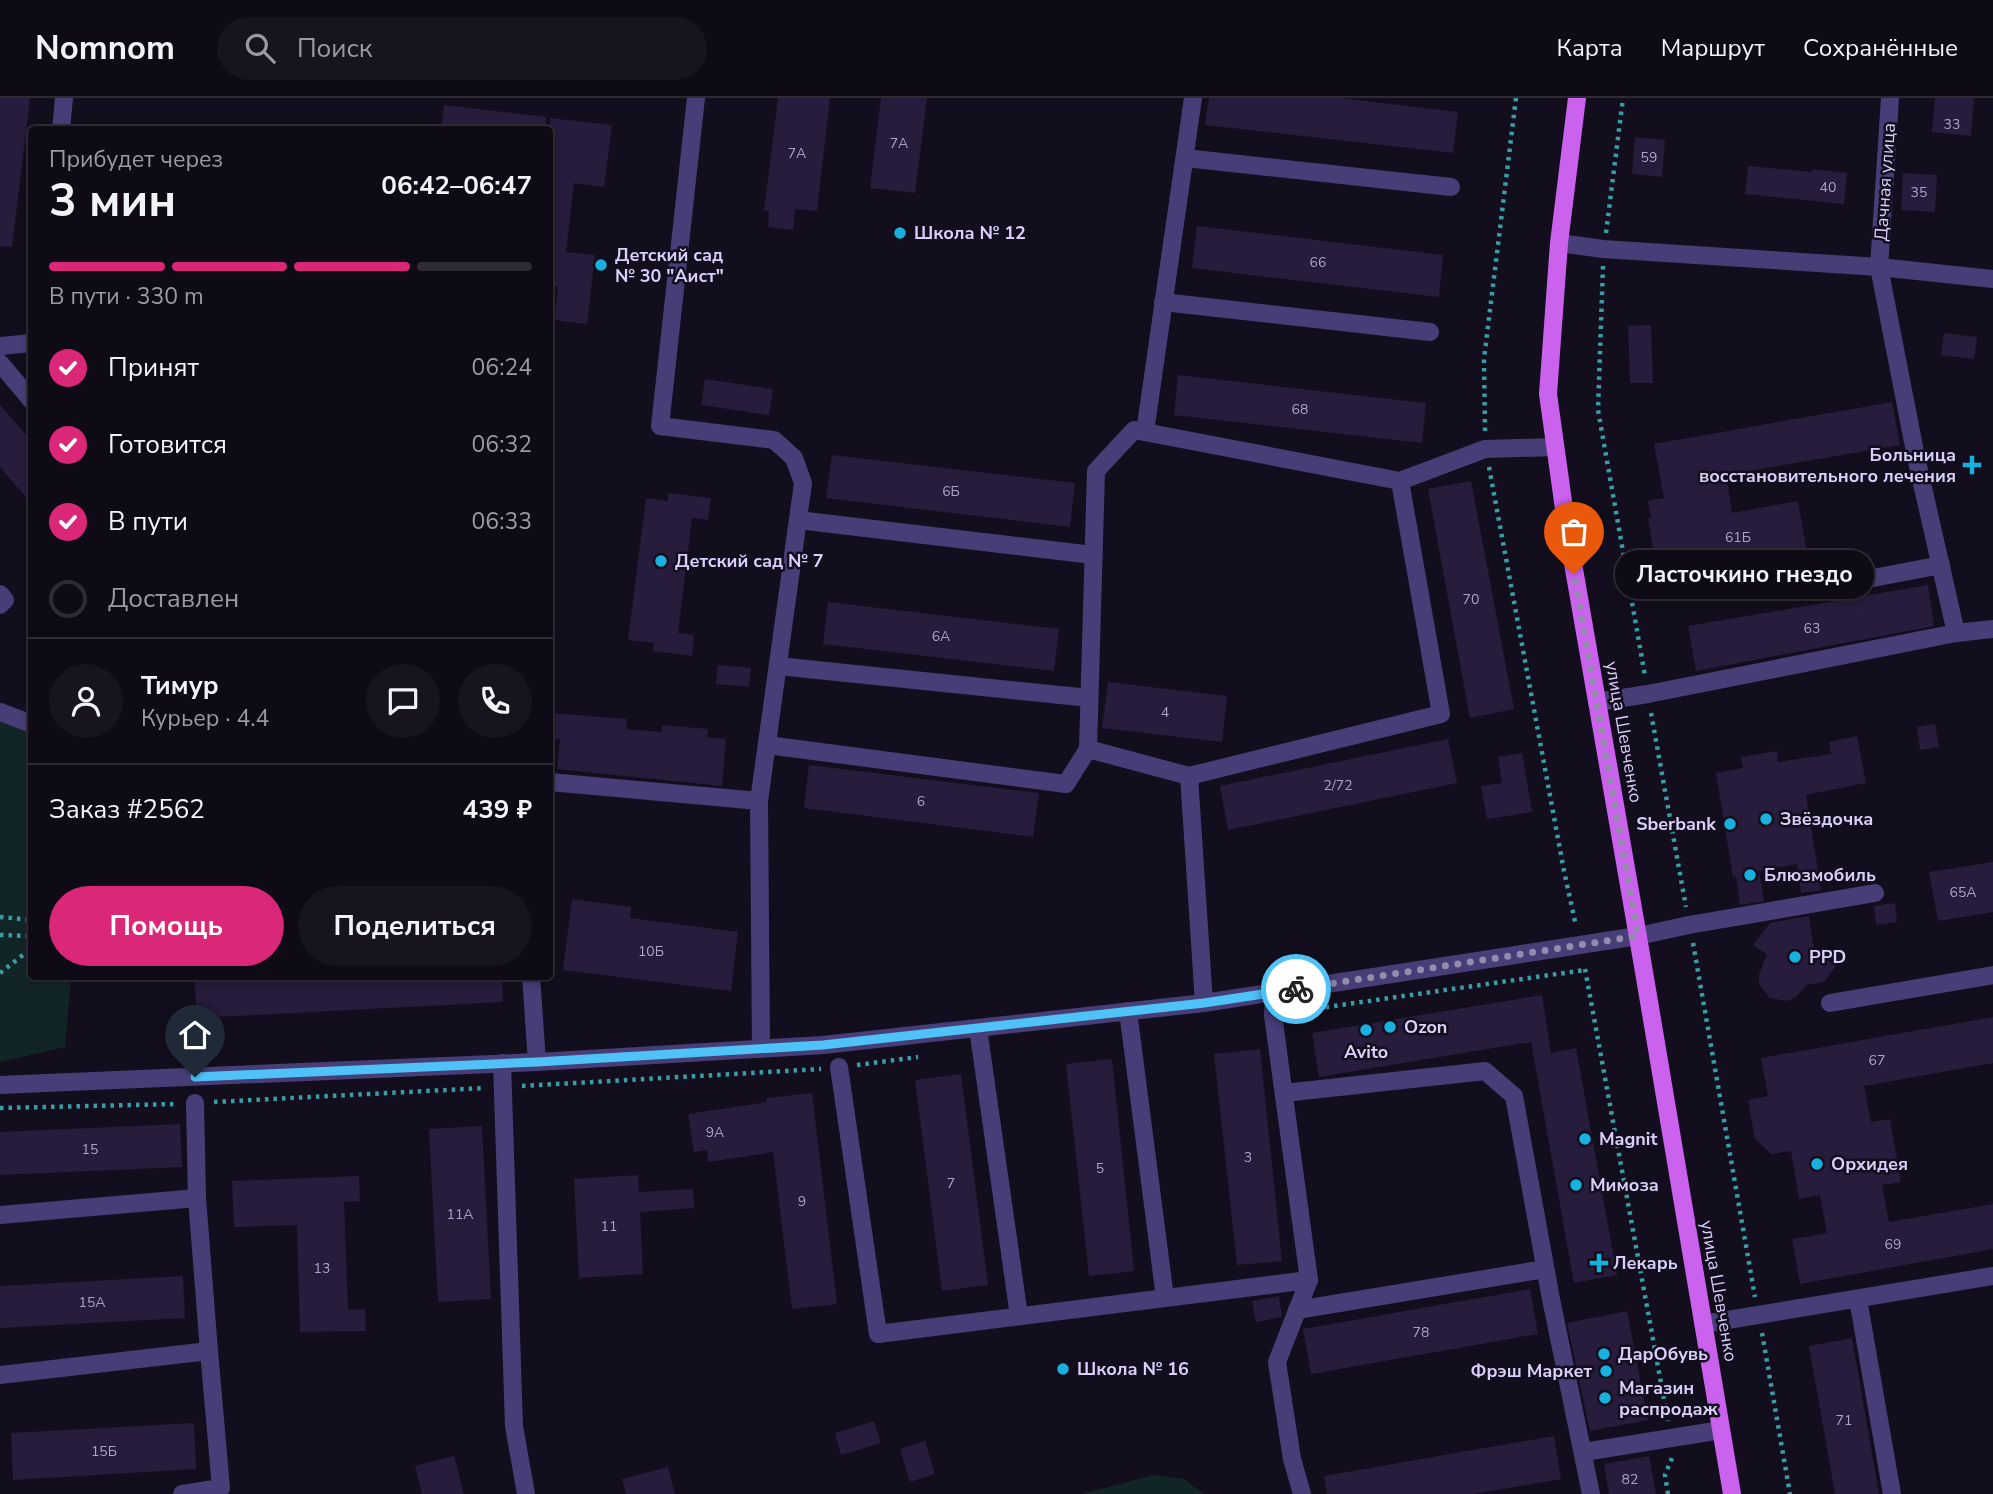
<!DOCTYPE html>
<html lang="ru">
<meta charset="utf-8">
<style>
:root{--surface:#0e0a16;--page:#17131f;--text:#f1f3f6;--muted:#9b9aa1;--line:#2e2b35;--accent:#db2777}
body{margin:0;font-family:"Nunito Sans",sans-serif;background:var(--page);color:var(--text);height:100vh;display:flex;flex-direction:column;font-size:26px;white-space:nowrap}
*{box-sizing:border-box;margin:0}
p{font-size:23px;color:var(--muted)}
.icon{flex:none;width:38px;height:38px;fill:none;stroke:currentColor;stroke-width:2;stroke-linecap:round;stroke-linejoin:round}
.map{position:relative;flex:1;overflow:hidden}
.sheet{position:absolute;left:28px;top:28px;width:525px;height:854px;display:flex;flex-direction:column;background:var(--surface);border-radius:7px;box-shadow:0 4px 10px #0003,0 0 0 2px var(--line)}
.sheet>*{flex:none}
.pin{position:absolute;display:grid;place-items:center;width:60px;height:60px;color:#fff;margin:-72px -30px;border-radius:50% 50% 50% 0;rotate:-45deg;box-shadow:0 0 7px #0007}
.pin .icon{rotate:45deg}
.courier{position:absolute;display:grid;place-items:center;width:70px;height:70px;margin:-35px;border:5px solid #4fc3f7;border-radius:50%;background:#fff;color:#222;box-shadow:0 2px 9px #0007}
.bubble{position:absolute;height:49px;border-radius:24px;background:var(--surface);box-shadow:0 4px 10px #0003,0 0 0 2px var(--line);font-size:23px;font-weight:700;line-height:49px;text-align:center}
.overview em{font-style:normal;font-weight:700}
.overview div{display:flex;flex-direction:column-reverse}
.overview{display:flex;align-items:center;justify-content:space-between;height:119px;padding:0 21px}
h1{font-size:46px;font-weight:700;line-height:52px}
.bar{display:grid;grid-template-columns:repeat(4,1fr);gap:10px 7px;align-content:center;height:84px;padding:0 21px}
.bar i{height:9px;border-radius:5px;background:var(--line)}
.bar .selected{background:var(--accent)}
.bar p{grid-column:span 4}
.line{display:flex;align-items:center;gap:18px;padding:0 21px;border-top:2px solid var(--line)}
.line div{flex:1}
.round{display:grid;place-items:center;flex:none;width:74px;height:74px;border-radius:37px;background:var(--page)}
ol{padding:0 21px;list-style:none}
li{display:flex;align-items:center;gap:21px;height:77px}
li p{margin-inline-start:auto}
li .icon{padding:7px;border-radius:50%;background:var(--accent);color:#fff;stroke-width:4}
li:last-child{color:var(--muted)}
li i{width:38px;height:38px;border:4px solid var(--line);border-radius:50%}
.button{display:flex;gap:14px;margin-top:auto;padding:14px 21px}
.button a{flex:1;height:80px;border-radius:42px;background:var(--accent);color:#fff;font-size:28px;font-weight:700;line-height:80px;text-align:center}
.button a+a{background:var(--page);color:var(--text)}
header{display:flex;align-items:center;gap:42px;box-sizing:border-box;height:98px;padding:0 35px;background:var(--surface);border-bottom:2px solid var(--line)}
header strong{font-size:33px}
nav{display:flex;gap:38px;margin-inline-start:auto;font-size:24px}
.search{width:490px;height:63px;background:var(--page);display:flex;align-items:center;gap:18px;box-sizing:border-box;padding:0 24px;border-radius:38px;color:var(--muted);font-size:26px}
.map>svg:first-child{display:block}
.green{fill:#122526}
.building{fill:#271c3c}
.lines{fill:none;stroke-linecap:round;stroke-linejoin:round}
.path{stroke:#3a9da4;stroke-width:4.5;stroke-dasharray:3.5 5;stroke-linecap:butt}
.minor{stroke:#473e77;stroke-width:18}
.major{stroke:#cb62ee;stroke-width:18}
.done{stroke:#948bad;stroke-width:7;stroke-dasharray:0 12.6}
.route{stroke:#4fc3f7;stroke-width:9}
.poi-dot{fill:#18b1de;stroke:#130e1d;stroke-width:2.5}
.labels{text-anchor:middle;stroke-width:5;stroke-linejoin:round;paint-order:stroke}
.number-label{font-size:14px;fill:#ada2ca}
.street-label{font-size:18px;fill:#dacffa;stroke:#130e1d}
.poi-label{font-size:18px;font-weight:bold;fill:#dacffa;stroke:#130e1d;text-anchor:start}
</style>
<header>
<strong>Nomnom</strong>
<div class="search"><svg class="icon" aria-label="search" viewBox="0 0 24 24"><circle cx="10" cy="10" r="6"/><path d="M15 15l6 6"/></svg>Поиск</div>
<nav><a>Карта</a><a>Маршрут</a><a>Сохранённые</a></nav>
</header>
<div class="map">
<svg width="1993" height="1396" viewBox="0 0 1993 1396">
<rect width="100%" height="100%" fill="#130e1d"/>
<g class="green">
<polygon points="0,621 31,635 32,878 71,879 65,949 0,964"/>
<polygon points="1154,1377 1184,1381 1204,1396 1082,1396"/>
</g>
<g class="building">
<polygon points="0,0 30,0 12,149 0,148"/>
<polygon points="778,0 830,0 817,113 795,111 793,132 768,129 769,113 764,113"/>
<polygon points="881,0 927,0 915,95 870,90"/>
<polygon points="1209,0 1340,0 1458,14 1453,55 1205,27"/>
<polygon points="1935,0 1974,0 1971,38 1932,34"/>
<polygon points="444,7 546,19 546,32 441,32"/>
<polygon points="550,20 612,27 604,89 574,85 566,154 595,157 587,226 554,222 558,189 550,188"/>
<polygon points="1635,39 1665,42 1662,79 1632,76"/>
<polygon points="1748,68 1812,74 1813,71 1847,75 1844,106 1745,96"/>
<polygon points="1903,75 1937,77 1935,114 1901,112"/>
<polygon points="1197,128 1443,157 1439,199 1192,170"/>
<polygon points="1651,227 1653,285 1630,285 1628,228"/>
<polygon points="1944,235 1977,239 1974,261 1941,257"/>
<polygon points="1178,277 1426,305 1422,345 1174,317"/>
<polygon points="705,281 773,291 769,317 701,307"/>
<polygon points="1892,304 1900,347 1726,377 1732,415 1798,403 1810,472 1682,495 1678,472 1657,475 1648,420 1651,420 1648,403 1664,400 1654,346"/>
<polygon points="0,307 32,344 32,406 0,369"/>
<polygon points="832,357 1075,385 1070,429 826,400"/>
<polygon points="1471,383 1514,611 1470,620 1428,391"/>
<polygon points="668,395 711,400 708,422 692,420 678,535 694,537 692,558 653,553 654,545 628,542 646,400 668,403"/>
<polygon points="1928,487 1934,528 1696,573 1688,528"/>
<polygon points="828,504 1059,531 1054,573 823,546"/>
<polygon points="718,567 751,570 749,589 716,586"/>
<polygon points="1108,584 1227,598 1222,644 1102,630"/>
<polygon points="550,615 627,621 626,631 662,634 662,627 708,631 707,639 726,641 722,688 557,671 560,641 550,640"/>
<polygon points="1935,626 1939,649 1920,652 1917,629"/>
<polygon points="1857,638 1866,685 1806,697 1821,792 1801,795 1797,766 1759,773 1764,803 1740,807 1736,778 1733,779 1716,675 1743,670 1741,659 1777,653 1778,664 1831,656 1829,644"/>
<polygon points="1448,641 1457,685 1228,732 1220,688"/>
<polygon points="1522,655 1532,714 1487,721 1481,688 1502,685 1498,659"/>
<polygon points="809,667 1039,695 1033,739 804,710"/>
<polygon points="1993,764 1993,814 1938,823 1929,774"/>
<polygon points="572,801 631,809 630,820 738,834 731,893 563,872"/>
<polygon points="1895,805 1897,824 1876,827 1874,808"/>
<polygon points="1809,818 1814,852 1836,868 1824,884 1806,887 1796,899 1787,903 1770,900 1759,886 1759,877 1767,856 1753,847 1770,825"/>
<polygon points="194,878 502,878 503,904 197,920"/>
<polygon points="1542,897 1551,955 1576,950 1617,1177 1574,1185 1531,944 1319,979 1312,935"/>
<polygon points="1993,919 1993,965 1864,988 1871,1024 1890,1021 1901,1084 1882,1087 1889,1124 1993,1106 1993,1151 1800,1186 1792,1141 1827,1135 1820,1097 1799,1101 1791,1053 1771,1056 1755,1041 1748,1002 1768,998 1761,960"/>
<polygon points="1260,951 1282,1163 1237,1167 1214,956"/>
<polygon points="1112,961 1134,1173 1089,1178 1066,966"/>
<polygon points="961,976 988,1187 942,1193 915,982"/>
<polygon points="812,995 837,1206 792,1211 773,1054 708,1064 707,1052 694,1054 688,1016 767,1004 767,1000"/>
<polygon points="180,1026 182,1069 0,1077 0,1034"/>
<polygon points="482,1028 491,1201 438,1204 429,1031"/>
<polygon points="638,1077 639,1094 693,1091 694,1110 640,1114 643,1176 579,1180 574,1081"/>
<polygon points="359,1078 360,1103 344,1104 348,1212 365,1211 366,1233 300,1234 297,1127 234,1129 232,1083"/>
<polygon points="183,1178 185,1220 0,1230 0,1188"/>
<polygon points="1530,1191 1538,1236 1311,1276 1303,1231"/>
<polygon points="1279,1198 1282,1219 1256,1224 1252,1203"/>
<polygon points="1627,1213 1648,1322 1590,1333 1567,1225"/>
<polygon points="1852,1240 1879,1396 1835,1396 1809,1248"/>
<polygon points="874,1323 881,1345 841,1357 835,1335"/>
<polygon points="194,1325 196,1371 13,1382 11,1335"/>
<polygon points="1554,1338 1561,1381 1473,1396 1327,1396 1324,1378"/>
<polygon points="925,1343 935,1376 910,1384 900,1351"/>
<polygon points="454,1358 464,1396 422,1396 415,1368"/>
<polygon points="1649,1358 1656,1396 1609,1396 1604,1366"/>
<polygon points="668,1369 675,1396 626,1396 622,1381"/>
</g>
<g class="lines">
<g class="path">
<polyline points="1606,135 1623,0"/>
<polyline points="1603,168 1598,312 1645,578"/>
<polyline points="1485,333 1484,261 1516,0"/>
<polyline points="1489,369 1564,773 1576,828"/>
<polyline points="1651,615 1686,809"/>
<polyline points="0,819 32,822"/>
<polyline points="0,837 32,838"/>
<polyline points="1693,845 1755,1199"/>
<polyline points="1585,871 1668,1323"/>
<polyline points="0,875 32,850"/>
<polyline points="1292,914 1585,872"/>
<polyline points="857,967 918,959"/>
<polyline points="522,988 821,971"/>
<polyline points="214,1004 485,990"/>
<polyline points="0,1010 178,1006"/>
<polyline points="1762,1235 1790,1396"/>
<polyline points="1668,1396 1665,1377 1672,1360"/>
</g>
<g class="minor">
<polyline points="696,0 660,328 774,342 794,360 803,385 759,703"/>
<polyline points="1890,0 1879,169 1916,359 1956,535"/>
<polyline points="61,32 64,0"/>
<polyline points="1185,60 1451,89"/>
<polyline points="1559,145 1603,151 1879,169 1993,181"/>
<polyline points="1163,204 1430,234"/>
<polyline points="0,248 32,245"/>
<polyline points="0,265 32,303"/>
<polyline points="1145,334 1193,0"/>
<polyline points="798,422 1093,457"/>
<polyline points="1868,481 1941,467"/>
<polyline points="0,496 5,502 0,507"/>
<polyline points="778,568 1089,600"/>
<polyline points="1597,604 1648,596 1956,535 1993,531"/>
<polyline points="0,614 32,626"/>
<polyline points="767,647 1066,686 1088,651"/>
<polyline points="1189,678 1088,651 1096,373 1134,332 1400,383"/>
<polyline points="550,684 759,703 761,951"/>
<polyline points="531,878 537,964"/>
<polyline points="1274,894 1273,917 1309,1182 1277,1264 1292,1361 1302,1396"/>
<polyline points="1204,905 1189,678 1441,616 1400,383 1485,351 1555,349"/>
<polyline points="1830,905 1993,877"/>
<polyline points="1128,913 1165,1200"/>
<polyline points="978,930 1019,1218"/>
<polyline points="502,965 514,1328 526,1396"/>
<polyline points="839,969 878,1236 1309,1182"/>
<polyline points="0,987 537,964 823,947 1204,905 1638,838 1689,827 1875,795"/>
<polyline points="1284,995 1485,973 1514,998 1551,1201 1591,1396"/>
<polyline points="0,1117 197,1100"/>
<polyline points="1858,1201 1892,1396"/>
<polyline points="1297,1212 1545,1171"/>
<polyline points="1703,1226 1993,1178"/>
<polyline points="0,1277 209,1253 197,1100 195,1005"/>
<polyline points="1584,1354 1721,1332"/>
<polyline points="182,1396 221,1390 209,1253"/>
</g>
<polyline class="major" points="1577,0 1559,145 1548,296 1566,425 1643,868 1732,1396"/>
</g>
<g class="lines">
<polyline class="done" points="1296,891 1638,838 1574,476"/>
<polyline class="route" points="195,979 537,964 823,947 1204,905 1296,891"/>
</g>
<g class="poi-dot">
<circle cx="900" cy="135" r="7"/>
<circle cx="601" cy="167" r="7"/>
<path d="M1968.5 356.5h7v7h7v7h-7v7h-7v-7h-7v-7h7z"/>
<circle cx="661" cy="463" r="7"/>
<circle cx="1766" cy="721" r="7"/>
<circle cx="1730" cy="726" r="7"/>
<circle cx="1750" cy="777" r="7"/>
<circle cx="1795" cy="859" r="7"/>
<circle cx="1390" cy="929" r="7"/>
<circle cx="1366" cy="932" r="7"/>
<circle cx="1585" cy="1041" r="7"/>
<circle cx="1817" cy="1066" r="7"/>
<circle cx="1576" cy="1087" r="7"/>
<path d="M1595.5 1154.5h7v7h7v7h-7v7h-7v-7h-7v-7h7z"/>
<circle cx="1604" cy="1256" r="7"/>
<circle cx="1063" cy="1271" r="7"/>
<circle cx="1606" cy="1273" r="7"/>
<circle cx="1605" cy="1300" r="7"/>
</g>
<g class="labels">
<g class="number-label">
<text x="1952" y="31">33</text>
<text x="899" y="50">7А</text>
<text x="797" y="60">7А</text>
<text x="1649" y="64">59</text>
<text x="1828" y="94">40</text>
<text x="1919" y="99">35</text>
<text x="1318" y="169">66</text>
<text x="1300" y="316">68</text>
<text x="951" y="398">6Б</text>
<text x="1738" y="444">61Б</text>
<text x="1471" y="506">70</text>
<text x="1812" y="535">63</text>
<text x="941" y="543">6А</text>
<text x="1165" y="619">4</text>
<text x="1338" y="692">2/72</text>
<text x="921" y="708">6</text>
<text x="1963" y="799">65А</text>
<text x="651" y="858">10Б</text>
<text x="1877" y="967">67</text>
<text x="715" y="1039">9А</text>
<text x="90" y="1056">15</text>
<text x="1248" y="1064">3</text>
<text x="1100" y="1075">5</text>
<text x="951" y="1090">7</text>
<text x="802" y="1108">9</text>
<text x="460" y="1121">11А</text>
<text x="609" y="1133">11</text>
<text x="1893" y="1151">69</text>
<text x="322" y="1175">13</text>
<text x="92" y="1209">15А</text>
<text x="1421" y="1239">78</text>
<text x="1844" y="1327">71</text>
<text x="104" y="1358">15Б</text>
<text x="1630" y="1386">82</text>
</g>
<g class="street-label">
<text transform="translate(1885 84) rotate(-86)" y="6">Дачная улица</text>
<text transform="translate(1624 634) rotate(80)" y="6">улица Шевченко</text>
<text transform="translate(1719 1193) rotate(80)" y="6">улица Шевченко</text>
</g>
<g class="poi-label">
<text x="914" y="141">Школа № 12</text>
<text x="615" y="163">Детский сад<tspan x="615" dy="21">№ 30 "Аист"</tspan></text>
<text x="1956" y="363" text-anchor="end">Больница<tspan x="1956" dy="21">восстановительного лечения</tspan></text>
<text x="675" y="469">Детский сад № 7</text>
<text x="1780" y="727">Звёздочка</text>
<text x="1716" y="732" text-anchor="end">Sberbank</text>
<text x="1764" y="783">Блюзмобиль</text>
<text x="1809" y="865">PPD</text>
<text x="1404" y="935">Ozon</text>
<text x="1366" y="960" text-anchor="middle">Avito</text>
<text x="1599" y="1047">Magnit</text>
<text x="1831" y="1072">Орхидея</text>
<text x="1590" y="1093">Мимоза</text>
<text x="1613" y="1171">Лекарь</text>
<text x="1618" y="1262">ДарОбувь</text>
<text x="1077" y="1277">Школа № 16</text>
<text x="1592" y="1279" text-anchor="end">Фрэш Маркет</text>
<text x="1619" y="1296">Магазин<tspan x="1619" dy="21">распродаж</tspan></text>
</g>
</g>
</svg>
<div class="pin" style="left:1574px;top:476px;background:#ea580c"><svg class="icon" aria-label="bag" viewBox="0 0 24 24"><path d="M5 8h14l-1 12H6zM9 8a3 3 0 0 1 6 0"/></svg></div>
<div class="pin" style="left:195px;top:979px;background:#1f2937"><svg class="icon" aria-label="home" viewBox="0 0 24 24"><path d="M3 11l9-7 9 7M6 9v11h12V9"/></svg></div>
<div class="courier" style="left:1296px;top:891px"><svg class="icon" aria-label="bike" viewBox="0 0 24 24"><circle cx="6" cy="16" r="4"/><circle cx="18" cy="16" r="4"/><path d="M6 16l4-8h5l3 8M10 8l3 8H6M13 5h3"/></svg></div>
<div class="bubble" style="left:1615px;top:452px;width:259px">Ласточкино гнездо</div>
<section class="sheet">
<div class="overview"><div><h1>3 мин</h1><p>Прибудет через</p></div><em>06:42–06:47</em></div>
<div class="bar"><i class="selected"></i><i class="selected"></i><i class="selected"></i><i></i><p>В пути · 330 m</p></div>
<ol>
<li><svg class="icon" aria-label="check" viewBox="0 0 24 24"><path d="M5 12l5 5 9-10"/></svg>Принят<p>06:24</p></li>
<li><svg class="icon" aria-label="check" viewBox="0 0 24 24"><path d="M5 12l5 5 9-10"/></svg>Готовится<p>06:32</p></li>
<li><svg class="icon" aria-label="check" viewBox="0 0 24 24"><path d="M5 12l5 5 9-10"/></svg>В пути<p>06:33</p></li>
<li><i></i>Доставлен</li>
</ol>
<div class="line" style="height:126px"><a class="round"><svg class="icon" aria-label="person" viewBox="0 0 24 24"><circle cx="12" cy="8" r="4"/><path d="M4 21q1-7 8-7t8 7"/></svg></a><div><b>Тимур</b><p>Курьер · 4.4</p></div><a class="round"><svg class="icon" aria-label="chat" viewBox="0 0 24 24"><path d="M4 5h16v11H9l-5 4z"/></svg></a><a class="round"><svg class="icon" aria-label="phone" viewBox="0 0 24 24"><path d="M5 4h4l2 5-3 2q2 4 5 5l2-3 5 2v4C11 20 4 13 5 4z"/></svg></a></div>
<div class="line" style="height:91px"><div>Заказ #2562</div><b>439 ₽</b></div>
<div class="button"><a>Помощь</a><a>Поделиться</a></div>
</section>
</div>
